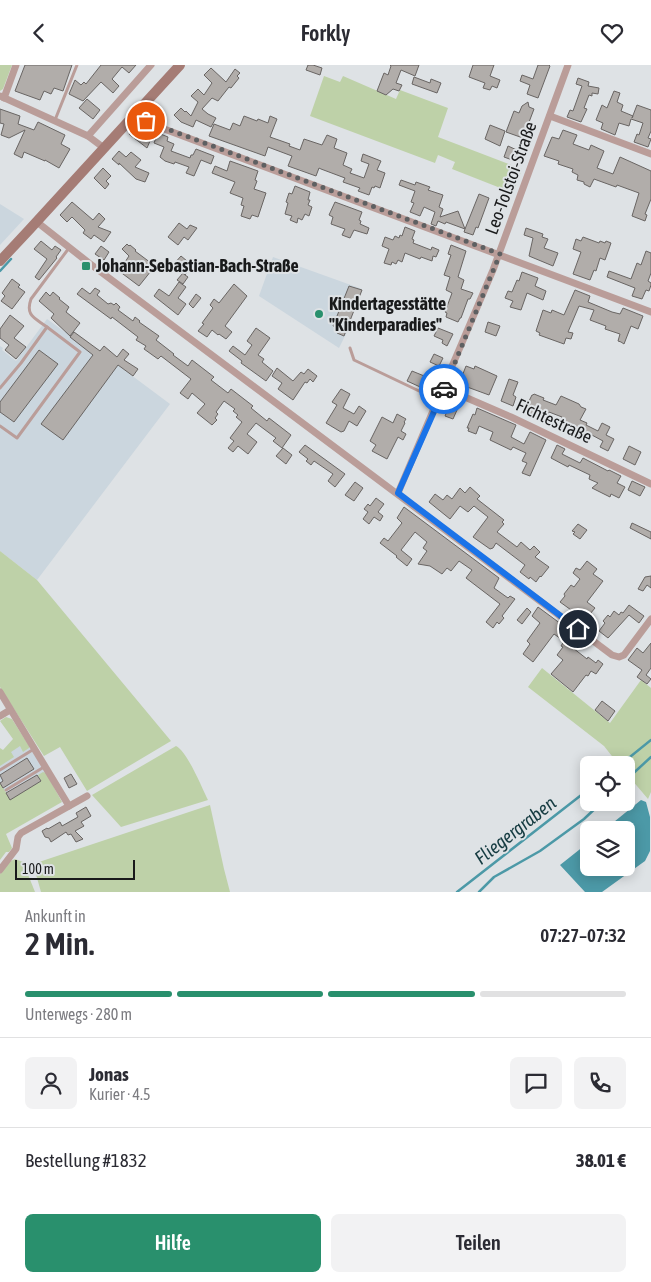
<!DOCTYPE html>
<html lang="de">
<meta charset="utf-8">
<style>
:root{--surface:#fff;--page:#f2f2f3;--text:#2b2b33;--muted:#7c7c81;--line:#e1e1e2;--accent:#29906d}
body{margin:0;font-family:"Asap Condensed",sans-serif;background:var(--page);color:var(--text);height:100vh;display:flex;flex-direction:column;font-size:19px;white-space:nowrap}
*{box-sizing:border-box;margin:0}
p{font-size:16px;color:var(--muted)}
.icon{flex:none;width:28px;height:28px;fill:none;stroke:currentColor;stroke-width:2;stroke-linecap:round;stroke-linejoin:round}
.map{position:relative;height:827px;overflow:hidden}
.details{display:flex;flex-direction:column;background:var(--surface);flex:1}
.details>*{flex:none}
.fabs{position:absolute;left:580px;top:691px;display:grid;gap:10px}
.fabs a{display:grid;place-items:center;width:55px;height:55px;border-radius:8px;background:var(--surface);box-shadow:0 2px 12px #0003;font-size:25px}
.scale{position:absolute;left:15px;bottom:12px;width:120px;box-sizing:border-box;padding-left:5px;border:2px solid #191a1b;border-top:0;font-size:14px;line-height:18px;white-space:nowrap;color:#191a1b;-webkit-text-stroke:4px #dee2e5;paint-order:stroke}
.pin{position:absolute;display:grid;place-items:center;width:42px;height:42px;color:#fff;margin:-21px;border:2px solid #fff;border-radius:50%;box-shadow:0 1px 5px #0007}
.courier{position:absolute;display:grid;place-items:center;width:50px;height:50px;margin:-25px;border:4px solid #1a73e8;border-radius:50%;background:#fff;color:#222;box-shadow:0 1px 6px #0007}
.head em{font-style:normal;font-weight:600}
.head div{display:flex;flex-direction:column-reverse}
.head{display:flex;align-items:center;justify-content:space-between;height:85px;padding:0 25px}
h1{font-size:32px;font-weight:600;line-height:38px}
.bar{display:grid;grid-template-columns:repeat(4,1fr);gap:8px 5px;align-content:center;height:60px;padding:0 25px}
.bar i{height:6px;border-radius:4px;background:var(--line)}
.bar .current{background:var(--accent)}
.bar p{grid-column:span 4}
.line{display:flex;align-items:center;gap:12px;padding:0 25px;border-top:1px solid var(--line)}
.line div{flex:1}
.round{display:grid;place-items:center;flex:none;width:52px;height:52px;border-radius:8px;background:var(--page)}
.button{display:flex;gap:10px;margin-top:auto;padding:10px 25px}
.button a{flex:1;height:58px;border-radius:8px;background:var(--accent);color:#fff;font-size:20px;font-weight:600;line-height:58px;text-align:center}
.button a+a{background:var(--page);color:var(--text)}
header{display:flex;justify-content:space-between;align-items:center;height:65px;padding:0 25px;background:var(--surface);font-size:22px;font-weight:600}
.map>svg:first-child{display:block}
.built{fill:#cbd6de}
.green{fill:#bed1a8}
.water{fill:#4c99a7}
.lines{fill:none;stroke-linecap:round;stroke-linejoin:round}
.stream{stroke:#4c99a7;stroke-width:2.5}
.building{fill:#b1adaa;stroke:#696563}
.service{stroke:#ba9d99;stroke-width:3}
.minor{stroke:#ba9d99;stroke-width:7}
.secondary{stroke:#a57c75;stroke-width:10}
.done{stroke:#5e6062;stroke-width:5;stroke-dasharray:0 9}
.route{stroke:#1a73e8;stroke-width:6}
.poi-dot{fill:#29906d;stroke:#dee2e5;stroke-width:2}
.labels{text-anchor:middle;stroke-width:4;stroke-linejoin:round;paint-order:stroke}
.street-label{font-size:18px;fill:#191a1b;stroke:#dee2e5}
.poi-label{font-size:18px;font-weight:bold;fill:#191a1b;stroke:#dee2e5;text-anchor:start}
.water-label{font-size:19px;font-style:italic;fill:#153b41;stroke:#dee2e5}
</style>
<header><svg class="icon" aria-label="back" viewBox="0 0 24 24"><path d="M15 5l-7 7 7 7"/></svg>Forkly<svg class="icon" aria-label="heart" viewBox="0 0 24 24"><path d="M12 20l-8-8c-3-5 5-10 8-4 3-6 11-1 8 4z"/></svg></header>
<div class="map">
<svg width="651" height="827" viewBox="0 0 651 827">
<rect width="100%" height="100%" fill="#dee2e5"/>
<g class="built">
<polygon points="0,139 24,154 0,180"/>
<polygon points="273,192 362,224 346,266 347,267 339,283 259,231"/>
<polygon points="47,254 65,267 68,263 170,339 37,515 0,486 0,281 3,283 2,285 16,296"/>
<polygon points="24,673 50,715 10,738 0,725 0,693"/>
</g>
<g class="green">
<polygon points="0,0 12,0 3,24 0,26"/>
<polygon points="324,11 340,17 343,11 396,34 400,25 448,43 438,72 522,104 513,128 452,104 455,97 438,90 435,98 310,51"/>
<polygon points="0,486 37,515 171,676 87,726 60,682 44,691 0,622"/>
<polygon points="542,603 610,658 641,615 651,623 651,727 648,734 626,708 626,700 619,700 604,681 528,622"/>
<polygon points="6,652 12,654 29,681 29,683 23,687 20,681 11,687 14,692 0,701 0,683 3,685 13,674 0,656"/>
<path d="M176,681C187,686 202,723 208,735L121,762L92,730Z"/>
<polygon points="43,707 46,708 62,737 6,769 12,783 9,787 6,787 0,795 0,718 10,734 41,716 38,710"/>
<polygon points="210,740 224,804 230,827 41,827 33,799"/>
<polygon points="15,794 23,797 35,827 0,827 0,809 9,797"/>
</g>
<polygon class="water" points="641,735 646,737 650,752 650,786 645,796 602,827 585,827 560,800 589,777 589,802 626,802 626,765 604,765"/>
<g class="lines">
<g class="stream">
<polyline points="0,206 11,194"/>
<polyline points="620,700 651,675"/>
<polyline points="626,715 651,692"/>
<polyline points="457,827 589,724"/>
<polyline points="479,827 494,812 540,786 584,754 601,738"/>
</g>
</g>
<g class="building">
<polygon points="25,0 72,0 63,26 54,23 51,29 44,26 40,35 15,26"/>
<polygon points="101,0 136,0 129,8 122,2 112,14 119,21 113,28 101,17 83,36 69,29 75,15 81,20 84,17 86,19"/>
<polygon points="308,0 313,0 322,3 320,10 306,5"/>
<polygon points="390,0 419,0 415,11 401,5 396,18 402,20 399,26 393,24 386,30 377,26 384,8 388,10 391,1"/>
<polygon points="473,0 494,0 490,11 500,15 497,23 492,21 490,25 483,23 485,18 469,12"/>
<polygon points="538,0 549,0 550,1 538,33 527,29 530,20 520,16 522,10 533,14"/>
<polygon points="211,3 226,17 235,4 240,8 237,11 239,13 231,23 229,22 218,36 212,33 202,44 208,49 216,53 211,62 196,55 193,62 181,57 174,50 181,43 185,47 186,46 191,51 198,37 191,31 198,24 204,30 212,18 204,10"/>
<polygon points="414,12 430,18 431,14 441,18 437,28 412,19"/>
<polygon points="578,13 589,17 588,21 599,23 598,29 592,28 592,31 589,30 584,43 587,44 581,57 567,52 570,45 573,46 582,21 576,19"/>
<polygon points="614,26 620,28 617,37 623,40 621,46 633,51 632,53 637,40 651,45 651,66 648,73 651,74 648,82 634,77 637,69 639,70 643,58 631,54 629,61 619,58 615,70 601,64 603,58 596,55 602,40 607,43"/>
<polygon points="87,34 100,45 93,54 79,43"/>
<polygon points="528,37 529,42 534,44 523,73 506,67 514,46 519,48 522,41"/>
<polygon points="0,44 20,51 18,59 34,65 38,57 65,70 61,79 70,84 59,103 45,95 45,96 24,87 22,93 14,89 25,65 9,73 1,70 4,59 0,58"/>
<polygon points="244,51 257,56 258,54 268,58 270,51 277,54 270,72 290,79 289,81 300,85 304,74 322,80 327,70 337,74 334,83 347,88 343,100 352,104 350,108 364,113 369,99 361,96 363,89 381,96 377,105 385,108 380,123 375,121 374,123 372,122 369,130 358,126 360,123 343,117 345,113 321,104 319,103 316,111 288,101 292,91 268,82 265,91 209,71 214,59 230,65 233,58 240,61"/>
<polygon points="490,60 505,66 500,81 485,74"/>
<polygon points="134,63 137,66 140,66 143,68 144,71 150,76 147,83 129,69"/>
<polygon points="563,65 577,70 573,79 589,85 591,80 604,86 597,103 613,109 620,92 651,106 651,134 645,149 647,150 645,156 632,151 639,128 617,120 616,122 594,114 590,122 584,119 584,117 577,115 578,110 572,107 573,104 558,99 559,96 544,91 552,72 559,74"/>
<polygon points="158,68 168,72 167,76 174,79 171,86 190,93 191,90 193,90 196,84 214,91 211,99 201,95 194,111 186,108 189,102 175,97 174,99 165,96 160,92 164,82 154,78"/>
<polygon points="508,81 519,86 515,96 504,92"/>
<polygon points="119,86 126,92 131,87 141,95 135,102 149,108 145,117 136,114 119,98 119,100 112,94"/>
<polygon points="230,96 258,106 255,115 257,116 254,124 266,128 258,152 252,150 250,154 241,151 244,141 241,140 243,133 230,128 235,117 212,108 215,101 227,106"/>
<polygon points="103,103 111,111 106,116 109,119 105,124 94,113"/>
<polygon points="401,115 415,120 416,117 430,122 428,125 443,130 439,142 443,144 440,152 458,146 465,164 479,129 489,133 478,163 476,162 473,170 464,167 465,164 446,157 445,159 438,156 436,161 431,159 435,147 424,142 420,151 410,147 414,138 411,137 415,126 399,120"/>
<polygon points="295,121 310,127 308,135 310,135 308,140 312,142 309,151 305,149 302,155 298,153 297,158 290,155 292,151 285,149 288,138 286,137 289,128 292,129"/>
<polygon points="72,137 93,155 99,148 105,154 98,162 111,167 104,177 94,170 91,174 83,168 85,165 72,152 67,157 60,150"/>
<polygon points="335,137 362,147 359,155 361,156 360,159 369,163 367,169 354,165 350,173 342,170 345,164 331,159 333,152 329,150"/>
<polygon points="179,158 187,164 190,160 197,163 188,175 184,172 178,180 168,172"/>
<polygon points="405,162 415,166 412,174 414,175 413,178 431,185 432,182 439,185 436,192 433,191 432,196 421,192 420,194 405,188 402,197 398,195 396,199 392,197 391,200 384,198 389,184 382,181 385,172 393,175 395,171 399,173 400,170 402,171"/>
<polygon points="526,163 543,169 542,172 548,174 544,183 558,188 553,201 529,191 533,173 524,170"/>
<polygon points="583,172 599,178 600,176 605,178 606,176 611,178 605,195 600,193 596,206 594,205 590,215 573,209 581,187 573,184 576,174 581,176"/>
<polygon points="41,176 52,185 55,181 61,185 56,192 57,193 39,215 35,212 47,194 34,184"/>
<polygon points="127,179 129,181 130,180 136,185 135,186 155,201 139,221 119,206 129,191 122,184"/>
<polygon points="451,180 466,186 458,212 464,215 461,224 473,228 470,234 468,234 461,253 460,253 458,257 446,252 447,248 445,247 452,228 446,225 450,212 444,210 451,190 448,189"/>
<polygon points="101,181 109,187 104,195 95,189"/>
<polygon points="646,186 651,188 651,208 648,216 651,218 651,220 649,226 646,225 642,234 632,231 635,223 607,212 609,206 631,214 637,198 641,200"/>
<polygon points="181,191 193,201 185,210 188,212 183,219 177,215 183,208 185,210 173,200"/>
<polygon points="522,207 538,213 535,221 546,226 543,235 527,228 521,245 510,242 513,236 505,233 508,226 512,227 517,215 519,216"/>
<polygon points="12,214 20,220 18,222 25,227 12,244 1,236 5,231 2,228"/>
<polygon points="179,217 186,222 178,233 186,239 178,250 154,231 159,224 169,231"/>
<polygon points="234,219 247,231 225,261 232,267 226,274 219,269 218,270 212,265 207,272 198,266 204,259 202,258 213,243 210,240 214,234 219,238"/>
<polygon points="349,221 362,225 344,271 337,268 338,263 333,261"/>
<polygon points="82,223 90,229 95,223 100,226 97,230 108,239 111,238 114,240 116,238 120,242 118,245 133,256 135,252 140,256 139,257 159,271 156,275 174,289 173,290 188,301 192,295 214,312 211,315 228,328 231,324 253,341 251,343 267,356 269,353 291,370 282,383 273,376 276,373 256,358 247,369 257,377 248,389 238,381 233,387 228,383 234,376 230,373 242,357 236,352 238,350 233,346 235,344 224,336 216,347 218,349 215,353 217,355 212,360 197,348 205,339 192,328 188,334 180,328 191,314 161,291 158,294 144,284 146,281 136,275 138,272 112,252 111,254 77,229"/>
<polygon points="575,225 590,231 588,237 612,247 620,249 623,243 643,251 638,264 631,261 624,279 621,277 618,276 620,269 605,264 606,261 590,255 594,245 579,241 568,267 573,268 571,274 566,273 564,279 539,270 540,268 536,266 543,245 551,248 552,245 564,250"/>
<polygon points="46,227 50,231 53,227 60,233 59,234 69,242 66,247 80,258 70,271 51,253 54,249 39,236"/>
<polygon points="196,229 201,233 193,243 189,239"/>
<polygon points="10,250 24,261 14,273 26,282 16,294 5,285 9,280 0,273 0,264"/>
<polygon points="488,257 500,261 496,271 485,267"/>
<polygon points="256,263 270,273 258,290 264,294 262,297 273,306 266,316 241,298 242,296 229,286 233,281 245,290 252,280 247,276"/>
<polygon points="438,263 453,269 447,281 442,278 443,275 434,271"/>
<polygon points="74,267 100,286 104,281 117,292 123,284 129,289 124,295 138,304 133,311 118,300 63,375 41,359 93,290 70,272"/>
<polygon points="39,285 58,299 14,357 0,347 0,337"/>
<polygon points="434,289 443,293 439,301 430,297"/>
<polygon points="466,301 474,304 475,301 497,311 489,330 459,319"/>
<polygon points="277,303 293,316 301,307 304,309 308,304 317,311 313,317 310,314 307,318 305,317 293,335 278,324 282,318 272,311"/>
<polygon points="412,306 434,315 429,326 407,316"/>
<polygon points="509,314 518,317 513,330 516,332 513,341 501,336"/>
<polygon points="341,324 350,329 343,343 354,349 359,341 366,346 357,361 349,356 344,366 341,367 326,358 337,340 332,337"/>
<polygon points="534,329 544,333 543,335 556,340 561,331 579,339 581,342 586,344 580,355 587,358 586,360 598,366 602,358 610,362 606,370 614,374 608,386 600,382 603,376 590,369 587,369 585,374 558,361 562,352 549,347 548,350 540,346 539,350 537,349 536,351 524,346 532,330 533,330"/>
<polygon points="453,333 461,336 453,354 445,351"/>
<polygon points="477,343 516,360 511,372 524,379 530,367 546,375 530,411 522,408 527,398 522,396 526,388 513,382 511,385 490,375 493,367 479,361 476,369 468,366 469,363 467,363 473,349 475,350"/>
<polygon points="397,349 406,354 404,357 405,358 401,366 406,369 403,375 398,372 387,394 372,386 376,380 370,376 382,352 393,358"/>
<polygon points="305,380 345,409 335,422 328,416 333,409 314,396 311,400 306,396 308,394 299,387"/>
<polygon points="557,380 565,384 562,389 580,398 583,393 608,406 609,405 621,411 617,418 625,422 619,433 611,429 610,432 592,423 598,418 589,414 590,410 569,400 568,402 551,393"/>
<polygon points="629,381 641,387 635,400 623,394"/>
<polygon points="283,383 292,390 286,399 276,391"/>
<polygon points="632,416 645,422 640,431 628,425"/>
<polygon points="355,417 363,423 354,436 345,430"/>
<polygon points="470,422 480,431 477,434 504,455 502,457 504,459 497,467 517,482 521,477 530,485 534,481 540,487 535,492 549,502 541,512 540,511 536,517 530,512 529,514 520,507 525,500 496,478 493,483 490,484 473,472 488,452 474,441 468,447 460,441 450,454 429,437 435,429 443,435 447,430 452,434 460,423 465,428"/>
<polygon points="376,433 384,439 378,447 383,451 380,456 374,452 369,459 363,454 368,447 364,444 368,439 370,441"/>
<polygon points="404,442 499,513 494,523 508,533 510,531 515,534 502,551 504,553 499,559 497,557 493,563 486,557 500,539 466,513 472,505 459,496 451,506 447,503 442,509 430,501 418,499 427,486 423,483 427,477 415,467 401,485 412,494 407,501 396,492 397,491 380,478 384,473 388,476 402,458 397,453"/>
<polygon points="632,458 651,467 651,474 630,463"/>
<polygon points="578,459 587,465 580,474 573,469 575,467 572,466"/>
<polygon points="587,496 597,504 593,509 603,516 587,537 595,543 585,555 560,537 565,531 564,529 571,520 574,522 580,514 573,508 576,503 580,505"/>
<polygon points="651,511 651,523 647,520 643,526 638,524 645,512"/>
<polygon points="629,540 644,551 639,558 629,550 608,573 599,566 605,558 603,556 608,550 610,552 614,546 619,550 621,547 623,548"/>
<polygon points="538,542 580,573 573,583 587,594 588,592 596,598 598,595 603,599 596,609 591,606 588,611 586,610 573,627 551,609 563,595 557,590 563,582 561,581 564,576 554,569 533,597 523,589 530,579 527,576 540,558 532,551"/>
<polygon points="527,543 531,547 522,559 517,555"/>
<polygon points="651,578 651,603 646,610 651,614 647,619 637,612 642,605 628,595 637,583 643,588"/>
<polygon points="602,636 615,646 608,656 595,645"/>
<polygon points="27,693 34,704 3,723 0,718 3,716 0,710"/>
<polygon points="71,709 77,719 69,723 64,713"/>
<polygon points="37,710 41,716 10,735 6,728"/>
<polygon points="86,742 91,751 81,757 84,761 75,766 83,774 76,777 71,769 68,770 66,767 51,777 49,773 45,772 42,766 47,763 48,764 60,757 62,761 78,752 76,748"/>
</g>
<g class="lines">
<g class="service">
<polyline points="55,55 77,0"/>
<path d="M47,262C35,253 25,251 31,234L69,183"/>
<polyline points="350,283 354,295 438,335"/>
<polyline points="0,323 21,298 47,262 80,287 17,373 0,361"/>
<polyline points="0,705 34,684"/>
<polyline points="6,725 44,702"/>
</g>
<g class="minor">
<polyline points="0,31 88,71 104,83"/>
<polyline points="4,33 16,0"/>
<polyline points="135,49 144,56 151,59 651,247"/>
<polyline points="550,51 651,89"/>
<polyline points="88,71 151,0"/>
<polyline points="37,157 89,198 612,590 619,592 624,590 651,554"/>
<polyline points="444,323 511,352 651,419"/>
<polyline points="398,428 493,205 568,0"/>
<polyline points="0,627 69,741"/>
<polyline points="0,651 10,645"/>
<polyline points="0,805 16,784 18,772 21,768 87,731"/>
</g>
<polyline class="secondary" points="0,196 29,165 180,0"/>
</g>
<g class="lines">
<polyline class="done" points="146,56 500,189 444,324"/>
<polyline class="route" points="444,324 398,428 578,564"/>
</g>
<g class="poi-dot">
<rect x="81" y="196" width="10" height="10" rx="2.5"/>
<circle cx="319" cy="249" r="5"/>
</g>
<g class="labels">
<g class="street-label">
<text transform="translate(511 113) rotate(-70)" y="6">Leo-Tolstoi-Straße</text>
<text transform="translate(554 356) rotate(25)" y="6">Fichtestraße</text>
</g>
<g class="poi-label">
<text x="96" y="207">Johann-Sebastian-Bach-Straße</text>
<text x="329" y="245">Kindertagesstätte<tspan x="329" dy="21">"Kinderparadies"</tspan></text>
</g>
<g class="water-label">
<text transform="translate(515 765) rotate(-38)" y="7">Fliegergraben</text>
</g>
</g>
</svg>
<div class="fabs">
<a><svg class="icon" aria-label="locate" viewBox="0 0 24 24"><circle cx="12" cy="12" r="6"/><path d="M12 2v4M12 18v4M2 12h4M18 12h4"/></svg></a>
<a><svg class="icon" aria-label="layers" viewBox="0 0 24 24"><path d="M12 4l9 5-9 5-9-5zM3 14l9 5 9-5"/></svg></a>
</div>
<div class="scale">100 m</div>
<div class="pin" style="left:146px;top:56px;background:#ea580c"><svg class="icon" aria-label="bag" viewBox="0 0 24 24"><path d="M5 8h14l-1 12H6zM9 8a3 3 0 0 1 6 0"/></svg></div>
<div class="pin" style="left:578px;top:564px;background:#1f2937"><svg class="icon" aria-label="home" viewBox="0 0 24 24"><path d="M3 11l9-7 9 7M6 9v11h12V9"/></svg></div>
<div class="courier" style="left:444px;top:324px"><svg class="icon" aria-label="car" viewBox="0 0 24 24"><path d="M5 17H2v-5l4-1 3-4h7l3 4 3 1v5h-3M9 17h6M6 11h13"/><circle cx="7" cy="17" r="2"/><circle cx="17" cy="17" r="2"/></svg></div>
</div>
<section class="details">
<div class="head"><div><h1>2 Min.</h1><p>Ankunft in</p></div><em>07:27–07:32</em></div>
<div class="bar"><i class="current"></i><i class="current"></i><i class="current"></i><i></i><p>Unterwegs · 280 m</p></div>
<div class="line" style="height:90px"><a class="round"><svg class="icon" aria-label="person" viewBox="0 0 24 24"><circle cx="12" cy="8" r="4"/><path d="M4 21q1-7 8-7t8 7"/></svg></a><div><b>Jonas</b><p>Kurier · 4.5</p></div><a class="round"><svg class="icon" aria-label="chat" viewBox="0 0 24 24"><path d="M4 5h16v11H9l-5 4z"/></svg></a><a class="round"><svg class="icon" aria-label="phone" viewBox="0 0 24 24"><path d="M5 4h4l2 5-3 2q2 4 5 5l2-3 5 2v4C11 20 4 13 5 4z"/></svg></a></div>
<div class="line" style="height:65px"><div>Bestellung #1832</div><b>38.01 €</b></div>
<div class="button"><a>Hilfe</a><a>Teilen</a></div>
</section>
